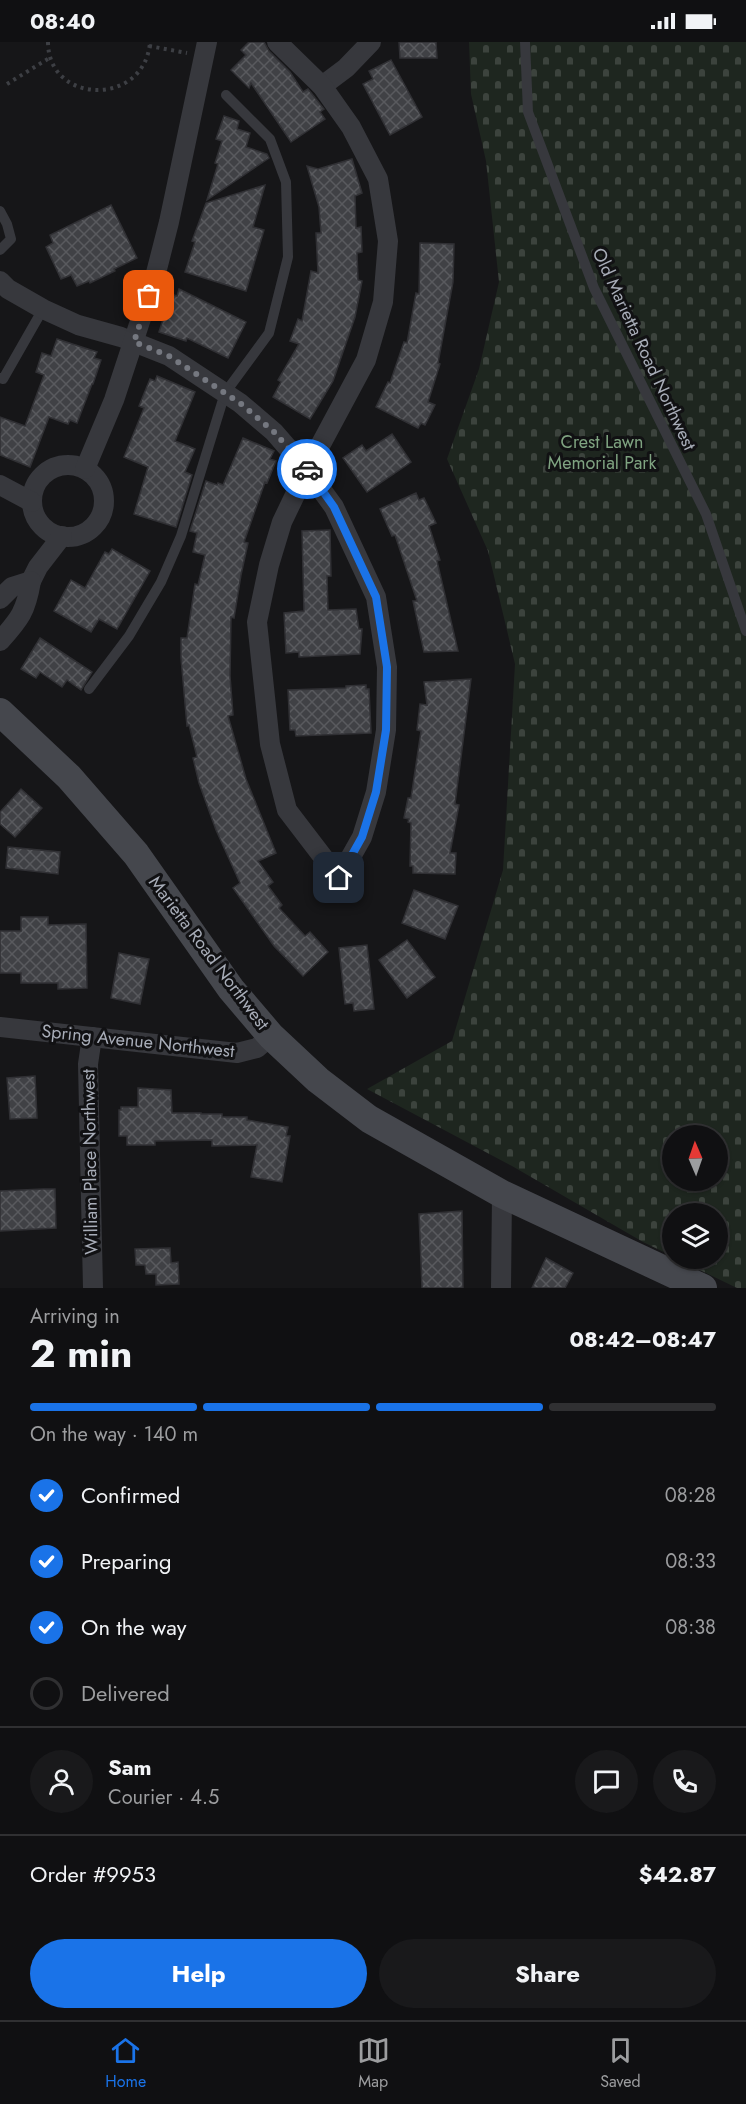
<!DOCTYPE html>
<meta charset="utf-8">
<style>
:root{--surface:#101012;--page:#19191b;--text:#f1f3f6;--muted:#9c9d9f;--line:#303032;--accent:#1a73e8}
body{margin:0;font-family:Jost,sans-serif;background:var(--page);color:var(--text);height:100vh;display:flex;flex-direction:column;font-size:22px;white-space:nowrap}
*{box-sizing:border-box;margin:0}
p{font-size:20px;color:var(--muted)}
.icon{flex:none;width:33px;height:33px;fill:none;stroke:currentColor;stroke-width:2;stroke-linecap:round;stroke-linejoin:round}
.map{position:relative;height:1246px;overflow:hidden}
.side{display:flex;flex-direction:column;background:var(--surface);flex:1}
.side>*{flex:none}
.needle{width:39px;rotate:358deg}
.fabs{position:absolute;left:662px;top:1083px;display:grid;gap:12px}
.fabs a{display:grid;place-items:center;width:66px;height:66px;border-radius:50%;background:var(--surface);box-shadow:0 2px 4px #0004,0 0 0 2px var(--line);font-size:30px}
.pin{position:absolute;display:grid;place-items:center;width:51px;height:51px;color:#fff;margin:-26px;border-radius:12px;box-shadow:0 3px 9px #0006}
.courier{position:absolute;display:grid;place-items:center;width:60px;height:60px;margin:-30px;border:4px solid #1a73e8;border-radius:50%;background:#fff;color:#222;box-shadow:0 2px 8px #0007}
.overview em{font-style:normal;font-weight:700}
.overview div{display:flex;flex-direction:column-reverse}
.overview{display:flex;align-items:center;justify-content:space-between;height:102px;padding:0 30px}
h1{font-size:39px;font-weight:700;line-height:45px}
.bar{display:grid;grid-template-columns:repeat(4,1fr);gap:9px 6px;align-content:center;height:72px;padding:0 30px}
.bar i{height:8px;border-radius:4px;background:var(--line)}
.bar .selected{background:var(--accent)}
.bar p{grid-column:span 4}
.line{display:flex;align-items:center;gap:15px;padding:0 30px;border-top:2px solid var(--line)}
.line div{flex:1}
.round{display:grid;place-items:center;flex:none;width:63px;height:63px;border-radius:32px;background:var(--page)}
ol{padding:0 30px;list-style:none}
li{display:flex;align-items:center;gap:18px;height:66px}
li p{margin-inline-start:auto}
li .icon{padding:6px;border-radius:50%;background:var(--accent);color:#fff;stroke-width:4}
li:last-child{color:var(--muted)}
li i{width:33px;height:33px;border:3px solid var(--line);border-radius:50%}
.action{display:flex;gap:12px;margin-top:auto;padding:12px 30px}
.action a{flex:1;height:69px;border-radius:36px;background:var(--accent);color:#fff;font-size:24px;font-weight:700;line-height:69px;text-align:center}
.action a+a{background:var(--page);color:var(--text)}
.status{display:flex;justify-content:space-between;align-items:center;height:42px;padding:0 30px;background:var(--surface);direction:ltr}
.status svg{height:16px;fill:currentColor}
.dock{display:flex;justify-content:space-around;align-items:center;height:84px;border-top:2px solid var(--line);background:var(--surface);font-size:16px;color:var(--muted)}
.dock a{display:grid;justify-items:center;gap:3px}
.dock .selected{color:var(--accent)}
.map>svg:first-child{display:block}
.cemetery{fill:url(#cemetery-stones);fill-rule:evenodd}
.building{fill:url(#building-cross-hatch);stroke:#303034;stroke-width:1.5}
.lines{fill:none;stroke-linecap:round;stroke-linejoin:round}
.path{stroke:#3d3f44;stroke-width:4;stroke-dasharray:3 4.5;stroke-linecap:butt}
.service{stroke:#37383d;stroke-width:10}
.minor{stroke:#37383d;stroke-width:20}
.secondary{stroke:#45474d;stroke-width:28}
.done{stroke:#757880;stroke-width:6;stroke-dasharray:0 10.8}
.route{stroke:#1a73e8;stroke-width:8}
.labels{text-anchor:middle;stroke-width:6;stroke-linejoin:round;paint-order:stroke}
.street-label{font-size:18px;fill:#a8adb8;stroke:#111113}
.park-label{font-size:18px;fill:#7fa381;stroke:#111113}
</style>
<div class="status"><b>08:40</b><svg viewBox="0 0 49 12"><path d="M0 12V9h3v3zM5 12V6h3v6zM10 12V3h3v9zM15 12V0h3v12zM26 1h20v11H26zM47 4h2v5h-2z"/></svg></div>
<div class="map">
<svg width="746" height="1246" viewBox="0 0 746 1246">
<defs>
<pattern id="cemetery-stones" width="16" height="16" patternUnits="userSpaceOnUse" patternTransform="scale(1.5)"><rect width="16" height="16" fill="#1e261f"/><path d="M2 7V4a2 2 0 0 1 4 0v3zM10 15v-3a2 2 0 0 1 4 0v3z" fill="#3c433d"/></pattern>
<pattern id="building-cross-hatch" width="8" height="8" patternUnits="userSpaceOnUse" patternTransform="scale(1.5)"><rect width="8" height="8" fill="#404145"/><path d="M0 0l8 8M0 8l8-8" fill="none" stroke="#595a5e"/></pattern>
</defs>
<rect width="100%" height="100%" fill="#161618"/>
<path class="cemetery" d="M469,0H746V1246H737L677,1217L717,1216V1172H672V1214L643,1200L512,1124L367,1047L452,999L503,828L515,622L488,509L447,417L479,327L499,240L486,119L471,52ZM672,1094H717V1138H672Z"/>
<g class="building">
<polygon points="249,0 264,0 269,9 290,30 303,50 308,47 324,67 320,70 325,77 291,100 251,41 249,46 231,28 246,13 241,8"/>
<polygon points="399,0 436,0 437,16 400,16"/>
<polygon points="391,18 422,75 390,93 363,42 373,37 369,29"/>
<polygon points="224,74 239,79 237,87 250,91 246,105 267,112 269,116 207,158 218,122 215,121 222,99 216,97"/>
<polygon points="352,117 362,151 355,154 356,186 361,185 362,210 357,211 358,238 362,239 355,275 333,339 310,377 273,355 281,340 278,338 299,302 290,299 298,277 302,279 311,229 318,231 316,191 321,191 319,165 307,124 318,127"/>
<polygon points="265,143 253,185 264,188 246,249 185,230 195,200 192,199 206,161"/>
<polygon points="111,163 137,216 114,227 115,229 90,241 89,239 77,244 71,233 61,237 46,205 53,201 50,193"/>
<polygon points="420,201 454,202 453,240 438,321 440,322 428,360 435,363 425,383 421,381 418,386 376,365 388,340 390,341 404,300 407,301 416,251 419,252"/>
<polygon points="179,247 246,280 228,316 187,296 186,299 159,290 171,252 177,254"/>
<polygon points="57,297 97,310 94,316 101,318 93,342 92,342 77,381 70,378 68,382 49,375 30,425 0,413 0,375 25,384 44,333 36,330 42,311 51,314"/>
<polygon points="157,334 195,350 175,399 195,407 185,430 192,433 176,485 134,472 148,425 124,415 144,366 139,364 150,337 155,339"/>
<polygon points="392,392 411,420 367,450 343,416 362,403 366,409"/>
<polygon points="243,396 274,409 270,417 276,419 267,441 265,440 244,500 248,501 241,533 234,576 231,575 230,634 233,673 228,674 246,737 276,811 258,819 273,840 268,844 282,863 279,866 305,894 310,890 328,910 303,934 274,904 233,846 240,841 216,788 199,741 193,716 197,715 189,683 187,684 181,616 181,596 187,596 195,542 198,543 205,513 193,510 197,491 190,489 206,439 217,443 218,441 223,443"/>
<polygon points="416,451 419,458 424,456 436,481 429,484 440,518 437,519 458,609 424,610 413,559 417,559 395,493 392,494 380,467"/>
<polygon points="330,488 331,534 327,534 328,568 356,567 359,587 362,587 360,612 299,615 299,610 286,611 284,571 304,569 302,489"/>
<polygon points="112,507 150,529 117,587 99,577 91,590 54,569 71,538 85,546 105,510 109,512"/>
<polygon points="40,596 92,630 81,648 67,638 62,645 40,630 36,636 21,627"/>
<polygon points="471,637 455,762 459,763 450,811 456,811 455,832 413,831 413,824 410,824 411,781 408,780 409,777 404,776 408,756 411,756 421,689 417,688 420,662 427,663 424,640"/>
<polygon points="366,643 366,647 369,647 371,691 296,694 295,688 290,688 288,648 346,646 346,644"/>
<polygon points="21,747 42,766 15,795 0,782 0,770"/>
<polygon points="8,805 60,810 58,832 6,826"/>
<polygon points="414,848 458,864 445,897 402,881"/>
<polygon points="21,875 48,875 48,883 86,882 87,946 58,947 58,941 21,941 21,931 0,931 0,889 21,889"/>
<polygon points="407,898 435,935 407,956 379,918"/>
<polygon points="367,903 374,967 354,969 353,961 345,962 339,906"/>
<polygon points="119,911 149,917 140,962 111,956"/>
<polygon points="35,1034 37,1076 10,1077 7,1036"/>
<polygon points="138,1046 171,1048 172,1071 201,1071 201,1072 222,1072 222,1075 247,1075 247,1078 288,1085 286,1094 290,1094 282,1140 251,1135 257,1103 212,1104 212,1098 155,1099 155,1103 127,1103 127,1094 119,1094 119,1068 121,1068 121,1065 138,1065"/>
<polygon points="43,1147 55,1147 56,1186 0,1189 0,1149"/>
<polygon points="462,1169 463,1246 422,1246 419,1172"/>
<polygon points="170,1206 171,1221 178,1220 179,1242 156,1243 156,1232 146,1232 145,1223 136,1223 135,1207"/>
<polygon points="546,1216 573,1231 565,1246 532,1246"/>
</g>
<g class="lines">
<g class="path">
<path d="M48,0C48,63 145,65 150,0"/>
<polyline points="149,4 187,11"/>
<polyline points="7,42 51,15"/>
</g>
<g class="service">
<polyline points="525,0 528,70 594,246 706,472 746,589"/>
<polyline points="0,169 7,182 11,197 0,208"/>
<polyline points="0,336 3,337 43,267"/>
<polyline points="89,647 129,594 161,540 181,494 225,351 269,291 288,215 286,140 270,97 226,53"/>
</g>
<g class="minor">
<polyline points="322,44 346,26 371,0"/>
<polyline points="0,239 8,247 43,267 78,283 121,295 169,314 240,361 274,390 307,428 334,465 376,555 387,625 386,688 376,750 362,795 339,836 287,768 270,702 257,580 269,523 282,480 307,428 366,318 383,260 388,199 378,137 351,85 322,44 277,0"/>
<circle cx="68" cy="459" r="36"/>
<polyline points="85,427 114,358 156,231 169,180 207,0"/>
<polyline points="0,443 32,460"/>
<polyline points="31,539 38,525 62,494"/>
<path d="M0,557L12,545L31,539C26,569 20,577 0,599"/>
<polyline points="0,985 237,1011 257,1006 271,994"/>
<polyline points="92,995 88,1022 93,1246"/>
<polyline points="501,1246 502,1152"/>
</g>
<polyline class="secondary" points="0,670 69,735 136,812 231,947 271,994 318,1038 369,1077 502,1152 703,1246"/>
</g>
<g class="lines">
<polyline class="done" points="149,254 134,300 169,314 240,361 274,390 307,427"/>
<polyline class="route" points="307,427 334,465 376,555 387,625 386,688 376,750 362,795 339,836"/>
</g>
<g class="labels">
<g class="street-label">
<text transform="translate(644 307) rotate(65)" y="6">Old Marietta Road Northwest</text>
<text transform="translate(209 911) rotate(53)" y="6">Marietta Road Northwest</text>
<text transform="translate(138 999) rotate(6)" y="6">Spring Avenue Northwest</text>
<text transform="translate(90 1120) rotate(-91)" y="6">William Place Northwest</text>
</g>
<g class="park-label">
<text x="602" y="406">Crest Lawn<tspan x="602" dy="21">Memorial Park</tspan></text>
</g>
</g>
</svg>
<div class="fabs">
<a><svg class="needle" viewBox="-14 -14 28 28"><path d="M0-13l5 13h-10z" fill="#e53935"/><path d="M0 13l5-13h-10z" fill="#9c9d9f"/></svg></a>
<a><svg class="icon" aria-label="layers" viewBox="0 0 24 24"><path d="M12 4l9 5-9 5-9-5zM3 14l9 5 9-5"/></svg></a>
</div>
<div class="pin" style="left:149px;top:254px;background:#ea580c"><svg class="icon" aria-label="bag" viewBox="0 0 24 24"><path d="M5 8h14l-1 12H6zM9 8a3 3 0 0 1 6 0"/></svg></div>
<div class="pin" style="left:339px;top:836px;background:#1f2937"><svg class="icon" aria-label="home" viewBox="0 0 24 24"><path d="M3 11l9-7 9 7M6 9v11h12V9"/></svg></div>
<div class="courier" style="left:307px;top:427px"><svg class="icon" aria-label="car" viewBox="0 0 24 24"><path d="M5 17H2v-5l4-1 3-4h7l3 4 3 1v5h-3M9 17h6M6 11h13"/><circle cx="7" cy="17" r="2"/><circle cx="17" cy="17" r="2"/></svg></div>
</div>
<section class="side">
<div class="overview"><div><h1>2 min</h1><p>Arriving in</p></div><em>08:42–08:47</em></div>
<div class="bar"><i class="selected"></i><i class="selected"></i><i class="selected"></i><i></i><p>On the way · 140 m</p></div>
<ol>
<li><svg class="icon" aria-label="check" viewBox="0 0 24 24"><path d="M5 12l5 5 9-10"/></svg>Confirmed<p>08:28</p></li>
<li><svg class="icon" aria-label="check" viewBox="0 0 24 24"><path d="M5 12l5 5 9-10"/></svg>Preparing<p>08:33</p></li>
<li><svg class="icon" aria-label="check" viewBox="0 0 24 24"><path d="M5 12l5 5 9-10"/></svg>On the way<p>08:38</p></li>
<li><i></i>Delivered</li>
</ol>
<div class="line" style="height:108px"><a class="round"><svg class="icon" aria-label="person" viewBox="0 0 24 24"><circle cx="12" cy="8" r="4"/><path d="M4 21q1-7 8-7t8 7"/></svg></a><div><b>Sam</b><p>Courier · 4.5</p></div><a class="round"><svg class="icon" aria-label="chat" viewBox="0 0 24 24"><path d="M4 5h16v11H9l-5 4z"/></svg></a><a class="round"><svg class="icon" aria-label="phone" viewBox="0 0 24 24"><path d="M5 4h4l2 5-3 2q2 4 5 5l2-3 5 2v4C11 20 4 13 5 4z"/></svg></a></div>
<div class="line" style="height:78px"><div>Order #9953</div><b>$42.87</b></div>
<div class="action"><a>Help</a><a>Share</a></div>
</section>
<nav class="dock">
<a class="selected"><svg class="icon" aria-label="home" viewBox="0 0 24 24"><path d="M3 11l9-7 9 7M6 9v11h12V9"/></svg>Home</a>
<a><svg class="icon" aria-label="map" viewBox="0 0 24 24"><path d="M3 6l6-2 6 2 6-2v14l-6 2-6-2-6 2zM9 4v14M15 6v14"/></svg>Map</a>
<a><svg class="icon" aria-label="saved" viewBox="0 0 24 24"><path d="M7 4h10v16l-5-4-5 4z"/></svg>Saved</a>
</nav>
